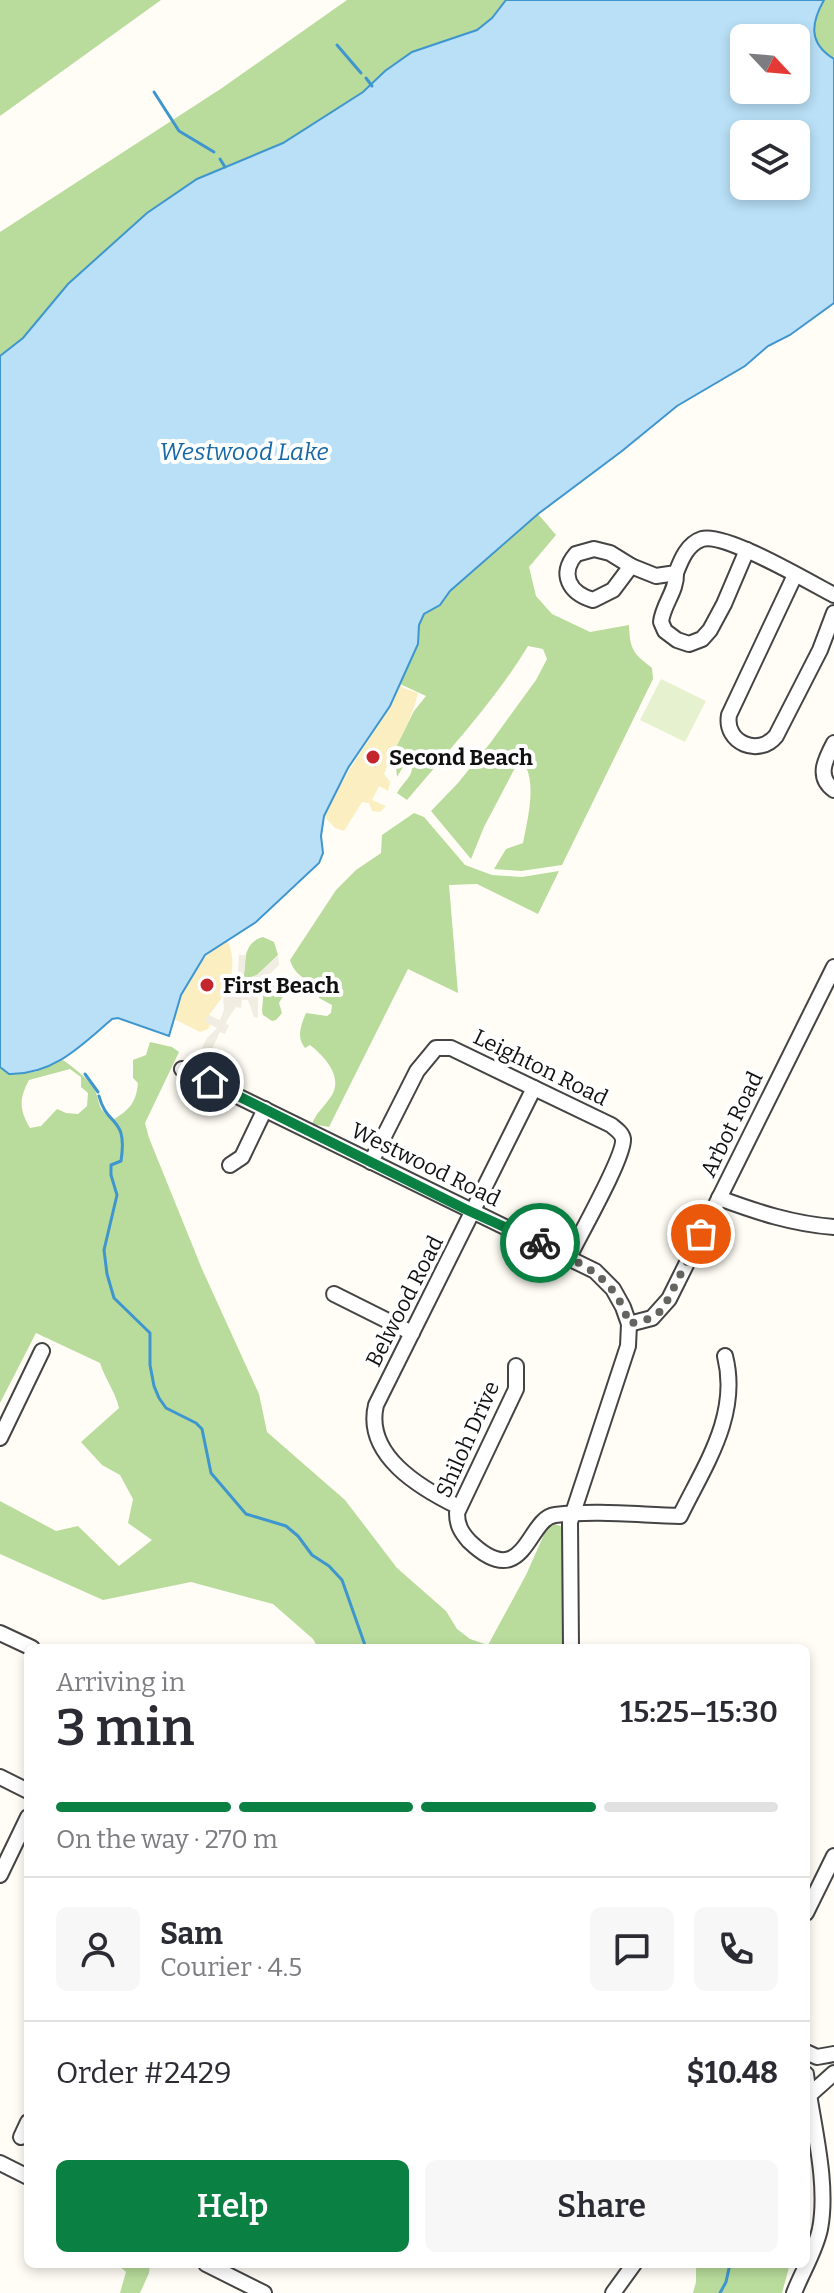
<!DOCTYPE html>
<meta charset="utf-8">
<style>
:root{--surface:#fff;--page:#f7f7f7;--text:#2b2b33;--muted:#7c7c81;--line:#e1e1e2;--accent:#0b8043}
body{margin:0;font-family:Bitter,serif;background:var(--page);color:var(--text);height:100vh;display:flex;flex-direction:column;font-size:30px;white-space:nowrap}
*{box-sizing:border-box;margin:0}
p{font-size:26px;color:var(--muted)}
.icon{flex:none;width:44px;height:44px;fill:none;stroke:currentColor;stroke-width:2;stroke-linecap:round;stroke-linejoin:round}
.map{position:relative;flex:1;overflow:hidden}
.details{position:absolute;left:24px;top:1644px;width:786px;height:624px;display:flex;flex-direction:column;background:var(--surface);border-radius:12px;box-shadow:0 4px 12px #0003}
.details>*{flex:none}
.needle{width:52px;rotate:116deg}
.controls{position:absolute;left:730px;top:24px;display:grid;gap:16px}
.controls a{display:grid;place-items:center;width:80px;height:80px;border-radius:12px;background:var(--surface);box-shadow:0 4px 12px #0003;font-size:40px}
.pin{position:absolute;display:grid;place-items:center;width:68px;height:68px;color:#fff;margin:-34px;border:4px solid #fff;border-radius:50%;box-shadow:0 2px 8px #0007}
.courier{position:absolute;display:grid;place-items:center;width:80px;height:80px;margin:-40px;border:6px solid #0b8043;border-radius:50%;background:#fff;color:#222;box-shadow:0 2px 10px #0007}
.head em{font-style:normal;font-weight:600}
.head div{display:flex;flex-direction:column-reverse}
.head{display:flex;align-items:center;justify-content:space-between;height:136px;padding:0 32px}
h1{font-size:52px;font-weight:600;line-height:60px}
.bar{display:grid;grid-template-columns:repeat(4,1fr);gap:12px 8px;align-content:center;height:96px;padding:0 32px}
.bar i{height:10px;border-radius:6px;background:var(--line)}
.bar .on{background:var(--accent)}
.bar p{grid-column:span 4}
.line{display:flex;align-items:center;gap:20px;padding:0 32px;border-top:2px solid var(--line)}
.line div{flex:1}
.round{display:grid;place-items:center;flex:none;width:84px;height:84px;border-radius:12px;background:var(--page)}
.button{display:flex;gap:16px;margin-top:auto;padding:16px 32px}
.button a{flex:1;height:92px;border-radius:12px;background:var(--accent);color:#fff;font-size:32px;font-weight:600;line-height:92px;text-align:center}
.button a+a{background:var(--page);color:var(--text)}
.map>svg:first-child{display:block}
.forest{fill:#b9dc9c;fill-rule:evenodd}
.sand{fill:#fbeec1}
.pitch{fill:#e6f2cf}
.plaza{fill:#f1ede2}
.water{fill:#b9e0f7;stroke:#3f96cf;stroke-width:2;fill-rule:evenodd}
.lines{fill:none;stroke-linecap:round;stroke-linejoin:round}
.stream{stroke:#3f96cf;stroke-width:3}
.minor-casing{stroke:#444;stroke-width:18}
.minor{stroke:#fff;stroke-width:14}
.done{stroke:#646461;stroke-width:8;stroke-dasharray:0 14.4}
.route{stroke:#0b8043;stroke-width:10}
.poi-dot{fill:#c4262e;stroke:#fff;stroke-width:3}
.labels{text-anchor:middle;stroke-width:8;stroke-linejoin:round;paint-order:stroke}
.poi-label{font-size:22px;font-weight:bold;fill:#111;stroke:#fff;text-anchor:start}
.street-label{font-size:22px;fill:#111;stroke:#fff}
.water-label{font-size:24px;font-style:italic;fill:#1768a6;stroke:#fff}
</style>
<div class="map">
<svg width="834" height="2293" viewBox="0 0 834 2293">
<rect width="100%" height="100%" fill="#fffdf5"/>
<g class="forest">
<polygon points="0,0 161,0 0,116"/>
<polygon points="347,0 506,0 491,18 477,30 412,52 385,71 363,92 283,143 197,179 147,213 68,284 23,338 0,356 0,232 222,88"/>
<path d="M824,0H834V59C809,44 811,23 824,0Z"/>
<path d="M538,514L556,535L529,567L536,596L552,614L590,632L629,625C630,650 633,653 652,668L653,679L562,865L521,871L494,869L506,849L523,843C527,821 536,788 526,767L516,766L484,827L471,859L431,811L458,783L491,742L536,680L547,659L543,649L528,646C494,702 449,750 407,800L397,793C406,777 417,776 410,755L397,777L396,767L389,761L414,711L426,696L400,684L418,644L419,625L424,614L440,605L450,591Z"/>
<path d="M414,813L424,817L465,865L492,875L522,877L559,871L538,914L477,884L449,885L458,993L408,969L329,1127L312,1124C316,1113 323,1108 330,1098C345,1078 325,1057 310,1045L305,1048C296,1037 301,1025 306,1013L327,1016L331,1013L332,1005L319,998L317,987C306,980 293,973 290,960L336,890L356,870L381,853L382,835Z"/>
<path d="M263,937L274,942L278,955L257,975L246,979L244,976C245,960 244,942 263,937Z"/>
<polygon points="272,977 286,991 279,1003 282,1013 276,1020 272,1021 263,1015 262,1011 264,985"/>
<path d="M150,1042L172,1047L179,1052L145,1123L149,1138L202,1269L259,1394L267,1432L345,1500L397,1568L446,1611L457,1629L470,1639L488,1645L526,1575L546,1530L552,1523L563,1527L564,1539L566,1648H318L313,1639L273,1604L191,1582L103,1600L0,1554V1501L56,1531L78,1526L119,1566L152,1540L128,1523L133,1499L120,1475L102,1465L81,1442L119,1408C116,1393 105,1379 100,1363L36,1333L0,1403V1067L9,1074L35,1072L63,1060C74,1068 85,1076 93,1087C102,1101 94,1107 113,1120C130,1109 136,1103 138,1083L133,1078V1060L146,1055ZM70,1069L81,1077V1087L88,1093L87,1106L78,1114L66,1113L57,1109L41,1126L30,1128C19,1109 19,1099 29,1080Z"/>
<polygon points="117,2264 150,2264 149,2273 140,2293 120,2293 126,2272"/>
<polygon points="696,2264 790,2264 782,2293 693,2293 696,2282"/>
</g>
<g class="sand">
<path d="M400,684L403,688L418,693C411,723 395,746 384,774L390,782L388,791L379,786L372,800L386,806L380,812L372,811L369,803L362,802L344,831L335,828L324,816C346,769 379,730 400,684Z"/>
<path d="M227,940C234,953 234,972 228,986L230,987L209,1015L215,1018L208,1029L200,1032L174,1019C183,986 197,958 227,940Z"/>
</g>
<polygon class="pitch" points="661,679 706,701 685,742 640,720"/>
<polygon class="plaza" points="239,955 246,955 244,976 247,979 257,975 278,955 279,965 254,990 258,999 258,1018 254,1017 248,1000 242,1000 241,1008 236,1007 227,1020 226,1024 229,1025 225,1034 220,1032 204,1066 195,1061 207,1038 217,1028 205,1022 208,1015 220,1020 224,1010 223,994 237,981"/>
<path class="water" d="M506,0H824C811,23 808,43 834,59V303L790,335L768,346L745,366L677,406L622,451L538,514L450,591L440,605L424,614L419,625L418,644L390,706L348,768L324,816L321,836L323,853L319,863L256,922L205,955L181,995L169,1036L118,1018L112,1019C81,1046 53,1075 9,1074L0,1067V356L23,338L68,284L147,213L197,179L283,143L363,92L385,71L412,52L477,30L492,18ZM744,38H796V90H744ZM744,134H796V186H744Z"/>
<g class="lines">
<g class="stream">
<polyline points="337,45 361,73"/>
<polyline points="366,78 372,86"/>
<polyline points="154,92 179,131 214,152"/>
<polyline points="220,159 225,167"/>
<polyline points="85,1074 98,1092"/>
<path d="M99,1096C107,1128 128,1115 121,1161L111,1165V1175L117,1195L104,1250L107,1274L114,1298L150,1333V1365L154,1386L159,1398L166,1408L196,1423L202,1429L211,1473L246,1514L286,1526L298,1536L312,1555L329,1566L342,1580L366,1648"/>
<polyline points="720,2293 726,2282 730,2264"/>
</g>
<g class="minor-casing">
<g id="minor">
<path d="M594,549L610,553L631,566L613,590L593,600C569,593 559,574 576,554Z"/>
<path d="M631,566L656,576L676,573C681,560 687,544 702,539C725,532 809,582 834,595"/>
<path d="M676,573C677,591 663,604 661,622L665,631L677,640L689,644L702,639L710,630L724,604L747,550"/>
<path d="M795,575L729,715C724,743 759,757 776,736L820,650L834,613"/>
<path d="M834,743C825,760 816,777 834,790"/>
<polyline points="182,1069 595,1271 613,1289 623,1307 629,1324 628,1346 570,1522 571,1648"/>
<path d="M371,1162L417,1071L436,1048H451L611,1125C616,1129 622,1133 623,1139C625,1156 578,1238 569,1257"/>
<polyline points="230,1165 242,1157 265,1109"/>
<path d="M719,1198C757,1212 793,1224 834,1227"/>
<polyline points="334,1294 412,1333"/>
<polyline points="629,1324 652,1318 669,1299 834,967"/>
<path d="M516,1366V1389L457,1513C457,1525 461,1532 469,1541C525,1595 527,1518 555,1515C596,1510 639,1515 680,1516C705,1465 740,1415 725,1356"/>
<polyline points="0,1438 42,1351"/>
<path d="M459,1507C420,1488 364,1455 376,1405L534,1088"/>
<polyline points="0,1633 32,1648"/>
<polyline points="0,1777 28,1791"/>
<polyline points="0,1875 28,1817"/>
<polyline points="806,1913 834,1856"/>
<polyline points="806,2052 817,2057 834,2054"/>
<polyline points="806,2098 834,2073"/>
<polyline points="21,2137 28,2122"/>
<polyline points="0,2163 28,2177"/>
<polyline points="206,2264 264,2293"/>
<polyline points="613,2293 634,2264"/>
<path d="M794,2293C802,2272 815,2252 820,2229C829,2182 812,2122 806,2074"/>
</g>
</g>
<use href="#minor" class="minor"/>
</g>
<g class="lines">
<path class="done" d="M540,1243C581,1264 615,1275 629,1324L652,1318L663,1309L701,1234"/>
<polyline class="route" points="210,1082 465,1209 540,1243"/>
</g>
<g class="poi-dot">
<circle cx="373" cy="757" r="8"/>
<circle cx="207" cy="985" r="8"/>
</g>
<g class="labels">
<g class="poi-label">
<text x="389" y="765">Second Beach</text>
<text x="223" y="993">First Beach</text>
</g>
<g class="street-label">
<text transform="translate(541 1067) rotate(26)" y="8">Leighton Road</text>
<text transform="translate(731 1124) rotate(-64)" y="8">Arbot Road</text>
<text transform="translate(426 1164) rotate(26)" y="8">Westwood Road</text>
<text transform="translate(404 1301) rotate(-63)" y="8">Belwood Road</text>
<text transform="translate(467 1439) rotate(-66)" y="8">Shiloh Drive</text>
</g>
<g class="water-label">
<text x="244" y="460">Westwood Lake</text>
</g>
</g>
</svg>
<div class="controls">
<a><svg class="needle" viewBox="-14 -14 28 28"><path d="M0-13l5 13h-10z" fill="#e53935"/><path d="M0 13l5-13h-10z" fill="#7c7c81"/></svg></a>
<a><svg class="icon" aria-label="layers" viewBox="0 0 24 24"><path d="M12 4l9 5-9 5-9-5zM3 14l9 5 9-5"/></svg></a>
</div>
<div class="pin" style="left:701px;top:1234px;background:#ea580c"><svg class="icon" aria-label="bag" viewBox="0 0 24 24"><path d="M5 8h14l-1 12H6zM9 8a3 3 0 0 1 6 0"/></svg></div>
<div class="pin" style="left:210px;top:1082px;background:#1f2937"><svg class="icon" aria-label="home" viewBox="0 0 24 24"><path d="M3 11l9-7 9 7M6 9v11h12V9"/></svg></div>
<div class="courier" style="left:540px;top:1243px"><svg class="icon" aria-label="bike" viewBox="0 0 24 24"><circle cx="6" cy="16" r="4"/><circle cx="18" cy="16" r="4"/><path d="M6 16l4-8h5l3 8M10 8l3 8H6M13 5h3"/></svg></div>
<section class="details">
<div class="head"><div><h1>3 min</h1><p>Arriving in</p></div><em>15:25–15:30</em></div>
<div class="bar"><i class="on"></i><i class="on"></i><i class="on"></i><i></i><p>On the way · 270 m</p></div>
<div class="line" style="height:144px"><a class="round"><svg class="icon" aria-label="person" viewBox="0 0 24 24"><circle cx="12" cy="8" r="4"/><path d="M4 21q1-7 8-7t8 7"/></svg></a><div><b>Sam</b><p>Courier · 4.5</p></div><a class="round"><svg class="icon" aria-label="chat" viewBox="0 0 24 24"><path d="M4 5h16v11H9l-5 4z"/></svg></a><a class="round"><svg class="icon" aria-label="phone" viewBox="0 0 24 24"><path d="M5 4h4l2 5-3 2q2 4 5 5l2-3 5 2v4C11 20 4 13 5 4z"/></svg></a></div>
<div class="line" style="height:104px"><div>Order #2429</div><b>$10.48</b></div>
<div class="button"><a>Help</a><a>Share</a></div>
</section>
</div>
